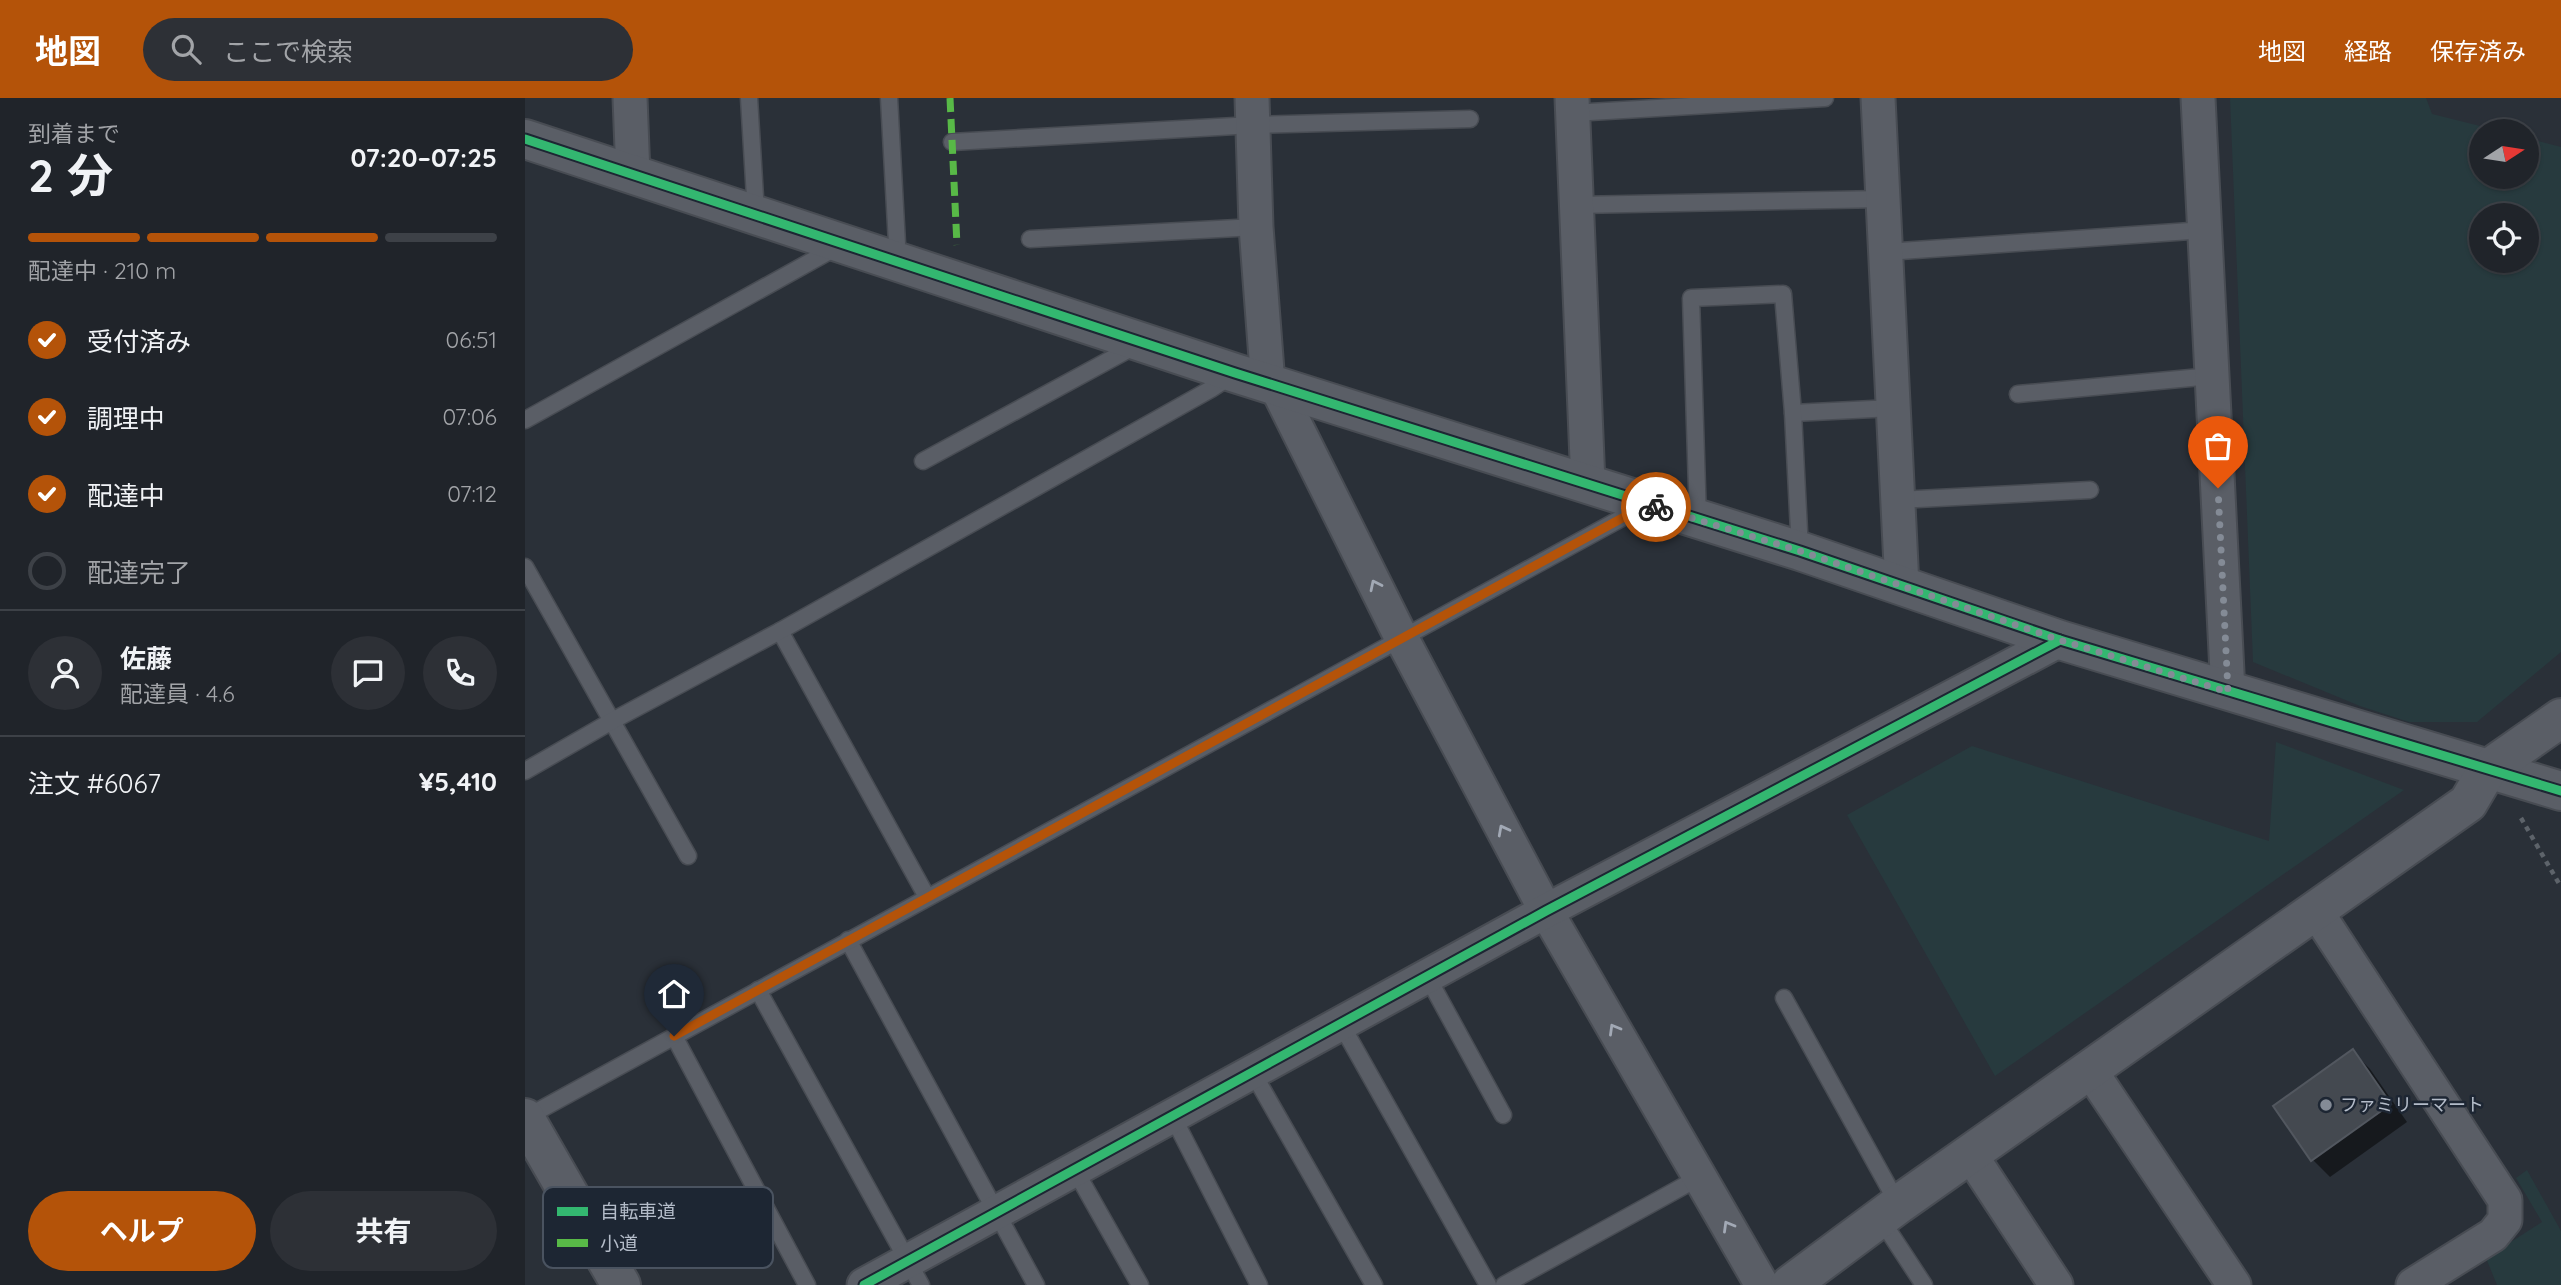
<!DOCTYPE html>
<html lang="ja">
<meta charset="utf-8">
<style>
:root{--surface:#20242a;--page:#2d3036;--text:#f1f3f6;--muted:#a2a4a8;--line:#3d4147;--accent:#b45309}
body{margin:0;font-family:Quicksand,"Noto Sans JP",sans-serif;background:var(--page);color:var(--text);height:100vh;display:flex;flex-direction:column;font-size:26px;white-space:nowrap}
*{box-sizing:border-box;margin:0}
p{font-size:23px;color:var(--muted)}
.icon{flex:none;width:38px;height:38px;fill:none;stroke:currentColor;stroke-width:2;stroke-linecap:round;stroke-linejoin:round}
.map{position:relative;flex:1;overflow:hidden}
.sheet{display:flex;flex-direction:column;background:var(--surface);width:525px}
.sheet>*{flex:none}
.needle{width:46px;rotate:78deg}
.fabs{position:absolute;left:1944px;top:21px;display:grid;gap:14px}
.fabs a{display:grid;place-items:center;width:70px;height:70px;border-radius:50%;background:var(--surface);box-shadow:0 2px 5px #0004,0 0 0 2px var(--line);font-size:35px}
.pin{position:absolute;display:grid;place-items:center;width:60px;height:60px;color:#fff;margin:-72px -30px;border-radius:50% 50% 50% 0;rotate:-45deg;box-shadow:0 0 7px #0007}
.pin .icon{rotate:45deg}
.courier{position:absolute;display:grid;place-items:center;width:70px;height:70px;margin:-35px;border:5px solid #b45309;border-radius:50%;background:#fff;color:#222;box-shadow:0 2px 9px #0007}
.summary em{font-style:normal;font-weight:700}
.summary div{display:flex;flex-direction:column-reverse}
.summary{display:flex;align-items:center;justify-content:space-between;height:119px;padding:0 28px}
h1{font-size:46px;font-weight:700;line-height:52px}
.bar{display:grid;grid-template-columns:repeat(4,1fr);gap:10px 7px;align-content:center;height:84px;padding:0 28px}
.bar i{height:9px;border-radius:5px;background:var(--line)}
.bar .active{background:var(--accent)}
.bar p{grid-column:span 4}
.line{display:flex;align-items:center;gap:18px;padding:0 28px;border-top:2px solid var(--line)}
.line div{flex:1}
.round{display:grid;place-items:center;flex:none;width:74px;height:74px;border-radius:37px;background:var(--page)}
ol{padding:0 28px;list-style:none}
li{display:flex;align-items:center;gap:21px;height:77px}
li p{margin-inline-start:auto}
li .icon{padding:7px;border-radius:50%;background:var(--accent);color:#fff;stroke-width:4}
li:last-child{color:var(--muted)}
li i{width:38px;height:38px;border:4px solid var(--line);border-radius:50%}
.cta{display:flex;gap:14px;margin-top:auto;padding:14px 28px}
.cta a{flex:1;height:80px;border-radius:42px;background:var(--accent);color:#fff;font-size:28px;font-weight:700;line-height:80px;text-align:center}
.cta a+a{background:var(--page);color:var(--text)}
header{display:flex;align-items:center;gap:42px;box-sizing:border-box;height:98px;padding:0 35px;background:var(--accent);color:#fff}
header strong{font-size:33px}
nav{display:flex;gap:38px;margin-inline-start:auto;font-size:24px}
.search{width:490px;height:63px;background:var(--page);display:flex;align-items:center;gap:18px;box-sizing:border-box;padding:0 24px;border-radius:38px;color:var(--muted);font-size:26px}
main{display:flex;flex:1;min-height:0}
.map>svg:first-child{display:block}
.green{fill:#273a3e;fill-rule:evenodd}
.shadow{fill:#0007}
.building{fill:#444950;stroke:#52575f;stroke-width:2}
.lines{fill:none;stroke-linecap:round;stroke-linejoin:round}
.service-casing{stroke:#484c53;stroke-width:19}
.minor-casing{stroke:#484c53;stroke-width:37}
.tertiary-casing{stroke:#484c53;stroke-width:42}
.path{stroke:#5d636a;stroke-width:4.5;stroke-dasharray:5 5;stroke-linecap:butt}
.service{stroke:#5a5e66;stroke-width:16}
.minor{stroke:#5a5e66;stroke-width:33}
.tertiary{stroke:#5a5e66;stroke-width:38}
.quiet{stroke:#58b947;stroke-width:7;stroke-dasharray:14 7;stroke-linecap:butt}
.cycleway-casing{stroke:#1d2633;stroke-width:13}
.cycleway{stroke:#33b770;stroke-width:9}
.oneway{stroke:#a2a9b5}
.done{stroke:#848b96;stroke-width:7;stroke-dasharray:0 12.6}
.route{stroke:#b45309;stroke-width:9}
.poi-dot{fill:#848b96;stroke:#1d2633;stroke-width:2.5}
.labels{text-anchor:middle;stroke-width:5;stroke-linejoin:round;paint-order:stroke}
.poi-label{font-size:18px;fill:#b4bcc9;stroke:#1d2633;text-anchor:start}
.key{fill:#1d2633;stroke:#4a5360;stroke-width:2}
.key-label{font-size:19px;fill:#b4bcc9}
</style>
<header>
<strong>地図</strong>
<div class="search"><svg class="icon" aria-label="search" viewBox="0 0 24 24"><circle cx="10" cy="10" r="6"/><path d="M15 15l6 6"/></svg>ここで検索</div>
<nav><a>地図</a><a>経路</a><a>保存済み</a></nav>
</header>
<main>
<section class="sheet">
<div class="summary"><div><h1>2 分</h1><p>到着まで</p></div><em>07:20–07:25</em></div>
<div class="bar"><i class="active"></i><i class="active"></i><i class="active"></i><i></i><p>配達中 · 210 m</p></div>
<ol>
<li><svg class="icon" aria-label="check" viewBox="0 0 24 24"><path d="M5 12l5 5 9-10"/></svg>受付済み<p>06:51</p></li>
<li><svg class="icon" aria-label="check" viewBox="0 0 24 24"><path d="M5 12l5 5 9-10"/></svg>調理中<p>07:06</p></li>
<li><svg class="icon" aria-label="check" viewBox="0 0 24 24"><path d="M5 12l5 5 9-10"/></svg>配達中<p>07:12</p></li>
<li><i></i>配達完了</li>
</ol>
<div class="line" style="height:126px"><a class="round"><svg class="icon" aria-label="person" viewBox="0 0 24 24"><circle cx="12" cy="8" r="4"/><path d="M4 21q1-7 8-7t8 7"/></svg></a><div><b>佐藤</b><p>配達員 · 4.6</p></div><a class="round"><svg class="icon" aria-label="chat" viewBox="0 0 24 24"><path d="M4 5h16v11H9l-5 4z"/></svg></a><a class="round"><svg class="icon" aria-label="phone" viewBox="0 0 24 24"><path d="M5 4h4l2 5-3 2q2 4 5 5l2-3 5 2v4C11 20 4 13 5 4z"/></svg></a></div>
<div class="line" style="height:91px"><div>注文 #6067</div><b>¥5,410</b></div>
<div class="cta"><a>ヘルプ</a><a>共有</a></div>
</section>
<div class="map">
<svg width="2036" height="1187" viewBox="0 0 2036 1187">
<rect width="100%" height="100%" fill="#2a3038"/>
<g class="green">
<path d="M1705,0H1901L1907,16L1975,33H1956V79H2002V40L2036,49V554L1952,624H1884L1835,608L1728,564ZM1956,117H2002V163H1956Z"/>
<polygon points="1751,644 1879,692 1470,978 1322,717 1447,648 1744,743"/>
<polygon points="2002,1072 2036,1133 2036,1187 1972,1187 1961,1160 2017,1124 1991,1080"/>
</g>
<polygon class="shadow" points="1828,954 1845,971 1882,1024 1805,1079 1788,1062"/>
<polygon class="building" points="1828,951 1866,1006 1786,1063 1748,1008"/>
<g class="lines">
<g class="service-casing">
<g id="service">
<polyline points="224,0 231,116"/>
<polyline points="364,0 373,164"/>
<polyline points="1048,15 1300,0"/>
<polyline points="427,44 728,27 945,21"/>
<polyline points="1052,107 1358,101"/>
<polyline points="505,141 731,129"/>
<polyline points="1361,154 1680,132"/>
<polyline points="1493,296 1687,278"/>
<polyline points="1268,315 1368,310"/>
<polyline points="0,322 312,149"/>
<polyline points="398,363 612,247"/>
<polyline points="1373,402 1565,392"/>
<polyline points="1173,422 1166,200 1258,196 1268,315 1275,453"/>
<polyline points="0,469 163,758"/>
<polyline points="255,533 402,799"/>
<polyline points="0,673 87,623 255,533 686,291 706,278"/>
<polyline points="323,842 511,1187"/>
<polyline points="902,878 978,1017"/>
<polyline points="233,892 396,1187"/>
<polyline points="1259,900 1373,1106"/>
<polyline points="816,926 963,1187"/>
<polyline points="149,938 282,1187"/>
<polyline points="728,975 849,1187"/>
<polyline points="648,1019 734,1187"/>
<polyline points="0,1020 1117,409"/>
<polyline points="550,1072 615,1187"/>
<polyline points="1355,1120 1399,1187"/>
<polyline points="979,1187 1175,1079"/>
</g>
</g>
<g class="minor-casing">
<g id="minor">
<polyline points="105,0 108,77"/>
<polyline points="727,0 731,129 743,286"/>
<polyline points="1047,0 1063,386"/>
<polyline points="1353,0 1377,488"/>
<polyline points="1673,0 1703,594"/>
<polyline points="751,288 876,539 1021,813 1237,1187"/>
<polyline points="1791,813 1980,1102 1980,1122 1968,1137 1888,1187"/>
<polyline points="1565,972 1709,1187"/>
<polyline points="1445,1056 1531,1187"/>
<polyline points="339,1187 1021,813 1535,542"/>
</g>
</g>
<g class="tertiary-casing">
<g id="tertiary">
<polyline points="0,41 710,275 1275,453 1535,542 2036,693"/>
<polyline points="0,1020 96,1187"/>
<polyline points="1265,1187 1374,1106 1943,705 1963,671 2036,620"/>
</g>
</g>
<polyline class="path" points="1996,720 2036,789"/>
<use href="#service" class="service"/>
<use href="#minor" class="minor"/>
<use href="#tertiary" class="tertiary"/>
<polyline class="quiet" points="425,0 432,147"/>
<g class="cycleway-casing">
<g id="cycleway">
<polyline points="0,41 710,275 1275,453 1535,542 2036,693"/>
<polyline points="339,1187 1021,813 1535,542"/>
</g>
</g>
<use href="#cycleway" class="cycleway"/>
</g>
<defs><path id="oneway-chevron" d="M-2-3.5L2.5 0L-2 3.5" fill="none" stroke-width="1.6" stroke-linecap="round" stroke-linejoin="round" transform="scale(1.75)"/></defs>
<g class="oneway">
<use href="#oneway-chevron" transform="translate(850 487) rotate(-116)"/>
<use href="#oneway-chevron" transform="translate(978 732) rotate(-118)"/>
<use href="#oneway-chevron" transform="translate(1089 931) rotate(-120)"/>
<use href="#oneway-chevron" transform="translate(1203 1128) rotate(-120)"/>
</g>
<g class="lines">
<polyline class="done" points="1131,409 1275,453 1535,542 1703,594 1693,390"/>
<polyline class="route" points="149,938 1123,406 1131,409"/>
</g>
<circle class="poi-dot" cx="1801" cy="1007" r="7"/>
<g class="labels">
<g class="poi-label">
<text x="1815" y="1013">ファミリーマート</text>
</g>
</g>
<rect x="18" y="1089" width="230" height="81" rx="10" class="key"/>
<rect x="32" y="1109" width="31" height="9" fill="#33b770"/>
<rect x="32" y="1141" width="31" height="8" fill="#58b947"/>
<g class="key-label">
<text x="75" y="1120">自転車道</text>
<text x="75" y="1152">小道</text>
</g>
</svg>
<div class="fabs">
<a><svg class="needle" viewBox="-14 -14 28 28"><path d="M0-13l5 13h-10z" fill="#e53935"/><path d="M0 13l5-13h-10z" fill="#a2a4a8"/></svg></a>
<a><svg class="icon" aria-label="locate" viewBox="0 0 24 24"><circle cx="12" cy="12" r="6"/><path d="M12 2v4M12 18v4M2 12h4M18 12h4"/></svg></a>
</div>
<div class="pin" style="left:1693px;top:390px;background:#ea580c"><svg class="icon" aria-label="bag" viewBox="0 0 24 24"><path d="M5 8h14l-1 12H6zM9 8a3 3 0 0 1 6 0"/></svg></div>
<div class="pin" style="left:149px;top:938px;background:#1f2937"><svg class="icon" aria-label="home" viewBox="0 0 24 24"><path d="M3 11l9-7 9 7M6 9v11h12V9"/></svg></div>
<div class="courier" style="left:1131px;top:409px"><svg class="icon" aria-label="bike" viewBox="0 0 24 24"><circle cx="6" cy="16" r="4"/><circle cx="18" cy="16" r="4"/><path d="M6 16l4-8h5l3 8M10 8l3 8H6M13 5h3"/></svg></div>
</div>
</main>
